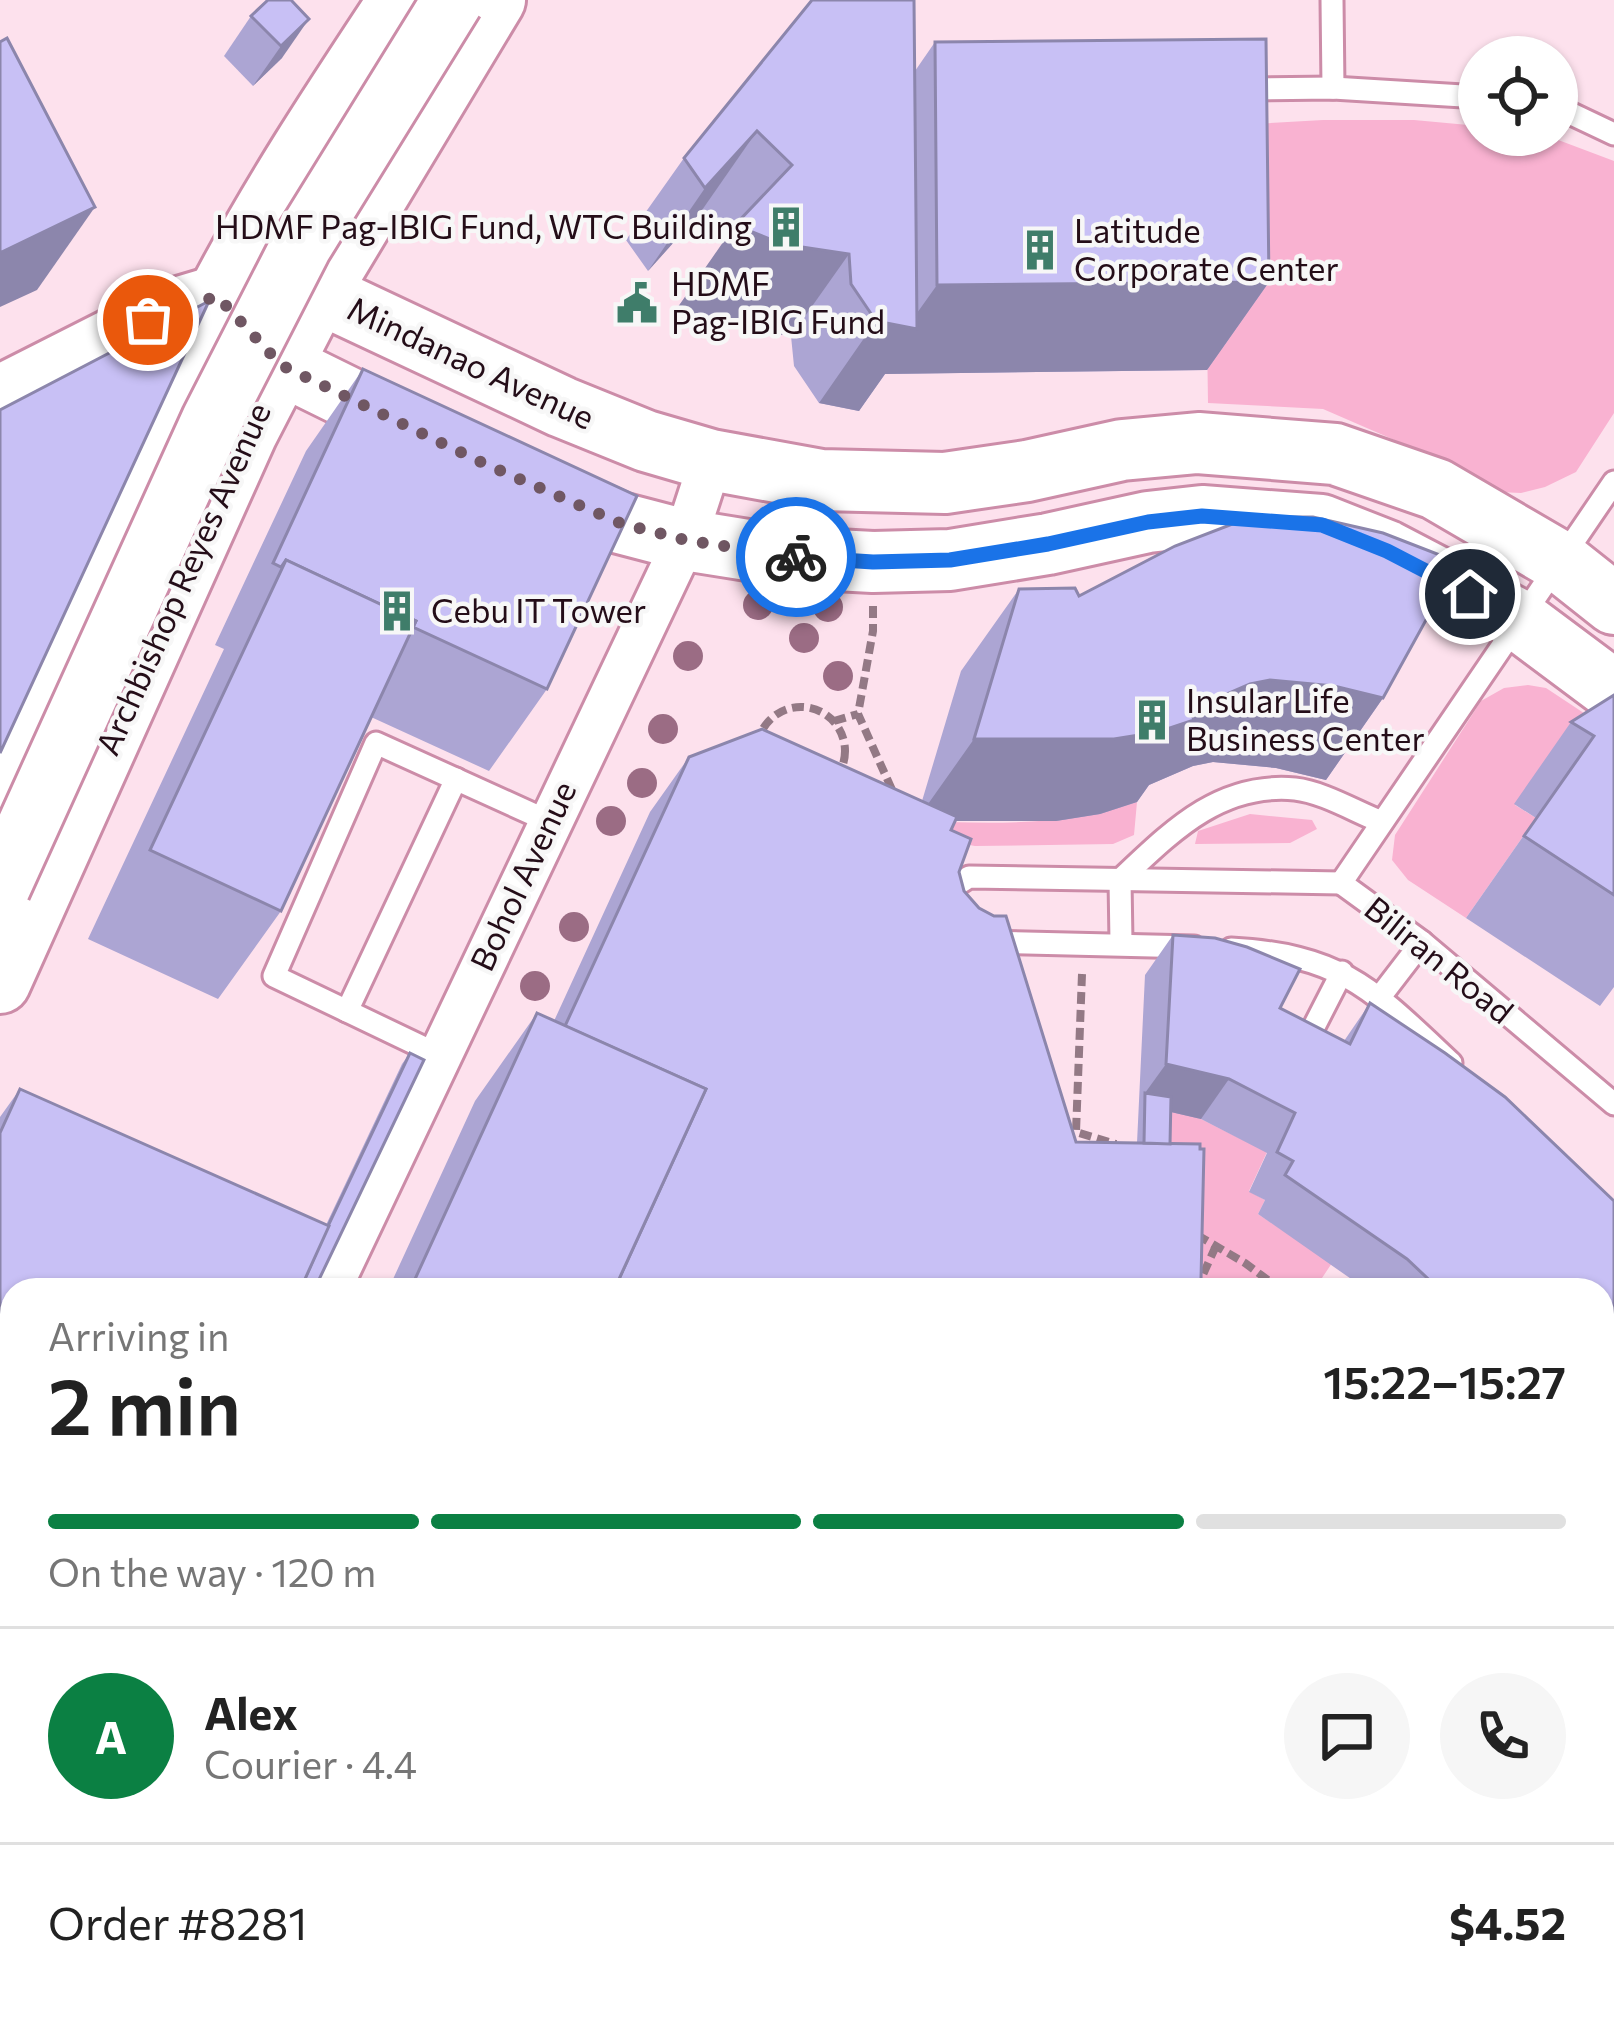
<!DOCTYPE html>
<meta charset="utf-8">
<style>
:root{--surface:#fff;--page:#f6f6f6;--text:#222;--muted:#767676;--line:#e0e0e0;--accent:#0b8043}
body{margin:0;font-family:Commissioner,sans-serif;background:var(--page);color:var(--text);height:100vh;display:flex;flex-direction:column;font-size:45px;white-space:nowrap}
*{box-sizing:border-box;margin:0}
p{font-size:39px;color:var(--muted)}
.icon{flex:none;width:66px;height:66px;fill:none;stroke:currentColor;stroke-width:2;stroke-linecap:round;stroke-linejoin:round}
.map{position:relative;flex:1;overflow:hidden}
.panel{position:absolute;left:0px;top:1278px;width:1614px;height:747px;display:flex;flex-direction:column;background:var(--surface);border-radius:36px 36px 0 0;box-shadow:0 3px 9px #0004}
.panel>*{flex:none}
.buttons{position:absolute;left:1458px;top:36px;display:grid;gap:24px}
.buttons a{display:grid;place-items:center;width:120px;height:120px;border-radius:50%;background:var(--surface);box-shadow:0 3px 9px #0004;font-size:60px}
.pin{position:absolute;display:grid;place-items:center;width:102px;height:102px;color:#fff;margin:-51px;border:6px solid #fff;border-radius:50%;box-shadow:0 3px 12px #0007}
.courier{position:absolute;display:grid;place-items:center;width:120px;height:120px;margin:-60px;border:9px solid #1a73e8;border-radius:50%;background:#fff;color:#222;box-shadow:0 3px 15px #0007}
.overview em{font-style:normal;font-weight:600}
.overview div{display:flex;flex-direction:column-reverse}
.overview{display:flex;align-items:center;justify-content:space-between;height:204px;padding:0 48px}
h1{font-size:78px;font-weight:600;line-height:90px}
.bar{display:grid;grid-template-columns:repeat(4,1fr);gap:18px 12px;align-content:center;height:144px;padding:0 48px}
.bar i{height:15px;border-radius:9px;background:var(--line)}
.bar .current{background:var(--accent)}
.bar p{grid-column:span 4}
.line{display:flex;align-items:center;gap:30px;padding:0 48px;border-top:3px solid var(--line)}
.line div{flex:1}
.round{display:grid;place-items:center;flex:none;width:126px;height:126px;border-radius:63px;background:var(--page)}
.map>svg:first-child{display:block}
.green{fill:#f9b2d1}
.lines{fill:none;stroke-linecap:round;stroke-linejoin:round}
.lane-casing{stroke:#cc8ca8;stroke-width:27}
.street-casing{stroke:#cc8ca8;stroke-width:48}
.secondary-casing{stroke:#cc8ca8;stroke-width:66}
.path{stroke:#937985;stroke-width:8;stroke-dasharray:12 6;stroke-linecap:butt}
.lane{stroke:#fff;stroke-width:21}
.street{stroke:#fff;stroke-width:42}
.secondary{stroke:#fff;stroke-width:60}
.secondary-bridge-casing{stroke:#cc8ca8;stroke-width:66;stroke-linecap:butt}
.secondary-bridge{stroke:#fff;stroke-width:60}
.tree{fill:#9b6c84}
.wall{fill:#aca5d3}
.shaded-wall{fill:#8c86ac}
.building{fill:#c8c0f5;stroke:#8c86ac;stroke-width:3}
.done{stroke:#705763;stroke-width:12;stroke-dasharray:0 21.6}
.route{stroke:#1a73e8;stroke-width:15}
.labels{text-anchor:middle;stroke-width:9;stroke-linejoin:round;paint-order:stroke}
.poi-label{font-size:33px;fill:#240d18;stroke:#f7f7f7;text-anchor:start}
.street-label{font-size:33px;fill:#240d18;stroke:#f7f7f7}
</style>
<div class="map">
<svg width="1614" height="2023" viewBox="0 0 1614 2023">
<rect width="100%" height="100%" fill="#fde1ed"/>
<g class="green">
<polygon points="1323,120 1414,120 1479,126 1479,135 1545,135 1614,161 1614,413 1576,472 1545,487 1521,493 1499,492 1459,468 1323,409 1208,403 1204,127"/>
<polygon points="1528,685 1546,688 1614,733 1515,805 1536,818 1466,918 1408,880 1392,860 1395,835 1481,701 1504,688"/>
<path d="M1137,802L1134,835L1113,844L975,846C959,843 953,838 948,822C1014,824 1074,823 1137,802Z"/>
<polygon points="1250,814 1312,820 1317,829 1290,843 1195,844 1198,831"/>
<polygon points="1164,1107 1201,1119 1267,1152 1249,1191 1265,1200 1258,1214 1332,1263 1314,1290 1164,1290"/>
</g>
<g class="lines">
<g class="lane-casing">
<g id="lane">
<polyline points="1332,0 1333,88"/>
<polyline points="1240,89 1333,88 1479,97"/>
<polyline points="1557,107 1614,134"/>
<polyline points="1341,883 1614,482"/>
<polyline points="1341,883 1422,942 1614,1104"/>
<polyline points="947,902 955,886 969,877 1341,883"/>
<polyline points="986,942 1194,947"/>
<path d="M1121,942L1120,880C1171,832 1219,782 1295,789C1323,792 1356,812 1382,822"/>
<path d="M1231,949C1343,955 1373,990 1451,1063"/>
<polyline points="1379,998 1422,942"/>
<polyline points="347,1011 456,779"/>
<polyline points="1301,1052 1342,972"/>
<polyline points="439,1055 274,976 376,743 548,821"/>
<polyline points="0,1708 12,1713"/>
<polyline points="0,1801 12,1775"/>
<polyline points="0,1955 12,1960"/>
</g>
</g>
<g class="street-casing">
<g id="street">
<polyline points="329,1290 685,540 711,460"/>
<polyline points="0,2010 12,1982"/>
</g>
</g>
<g class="secondary-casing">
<g id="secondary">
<polyline points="221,301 282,365 418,432"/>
<polyline points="0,396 170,310 217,296 319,293 562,407 646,441 711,460 821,480 945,483 1027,471 1122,450 1198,443 1335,454 1436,489 1561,562 1614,604"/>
<polyline points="549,492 620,523 685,540 798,558 873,562 950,560 1048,544 1148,522 1202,516 1321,525 1387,551 1519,620 1614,691"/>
<path d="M0,798C70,630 133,456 218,295C271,193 335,97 399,0"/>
<polyline points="0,983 247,433 319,293 495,0"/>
</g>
</g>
<g class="path">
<polyline points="873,606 873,631 858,714 893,792"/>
<circle cx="801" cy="751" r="44"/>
<polyline points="834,721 858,714"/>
<polyline points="1082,974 1076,1132 1116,1144"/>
<polyline points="1197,1235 1245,1263 1281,1290"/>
<polyline points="1196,1290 1215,1248"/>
</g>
<use href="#lane" class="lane"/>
<use href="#street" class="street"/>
<use href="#secondary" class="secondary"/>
<g class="secondary-bridge-casing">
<polyline id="secondary-bridge" points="0,887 212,420 301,246 453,0"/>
</g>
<use href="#secondary-bridge" class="secondary-bridge"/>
</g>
<g class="tree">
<circle cx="758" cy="605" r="15"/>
<circle cx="828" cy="607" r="15"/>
<circle cx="804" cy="638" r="15"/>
<circle cx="688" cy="656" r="15"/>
<circle cx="838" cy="676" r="15"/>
<circle cx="663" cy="729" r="15"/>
<circle cx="642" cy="783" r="15"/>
<circle cx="611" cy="821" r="15"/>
<circle cx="574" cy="927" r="15"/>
<circle cx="535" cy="986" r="15"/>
</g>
<g class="wall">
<polygon points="291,0 282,58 253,86 224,56 251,16"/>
<polygon points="935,42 1269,282 1207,370 885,374 859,411 819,403 794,366 791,336 724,326 678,307 726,239 700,213 648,271 626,240 684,158 915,71"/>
<polygon points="363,369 547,689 489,771 371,717 281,911 218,999 88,939 224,649 215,645 306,451"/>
<polygon points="1019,589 1079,596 1383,698 1326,780 1276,768 1213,762 1193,766 1149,785 1137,802 1100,814 1056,821 955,821 951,830 959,872 964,891 1076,1142 1137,1143 1145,975 1173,935 1280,1008 1344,1041 1370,1003 1614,1201 1614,1601 1602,1575 1602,1290 1367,1290 1258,1214 1265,1200 1249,1192 1267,1153 1201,1119 1171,1112 1170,1144 1193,1290 388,1290 475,1101 537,1013 554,1021 650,812 689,757 922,801 961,671"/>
<polygon points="1614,695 1614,987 1600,1006 1466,918 1536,818 1514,804 1571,722"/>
<polygon points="410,1053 314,1290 12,1290 12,1686 0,1680 0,1117 20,1089 326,1225 402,1064"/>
<polygon points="56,2013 1602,2013 1614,2023 51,2023"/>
</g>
<g class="shaded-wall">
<polygon points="309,19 282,58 253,86 281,46"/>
<polygon points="757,131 700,213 648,271 705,188"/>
<polygon points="95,207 37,290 0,307 0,253"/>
<polygon points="735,225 849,254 791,336 724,326 678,307"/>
<polygon points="1269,282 1207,370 885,374 859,411 819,403 876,321 907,327 937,285"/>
<polygon points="1270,680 1334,686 1383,698 1326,780 1276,768 1213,762 1193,766 1149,785 1137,802 1100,814 1056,821 916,821 974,739 1190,710 1250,684"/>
<polygon points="1166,1064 1229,1079 1201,1119 1145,1106 1145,1093"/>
<polygon points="1201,1279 1193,1290 1158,1290"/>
</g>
<g class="building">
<polygon points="268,0 291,0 309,19 281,46 251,16"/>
<polygon points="812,0 914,0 917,329 876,321 851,284 849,254 782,244 735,225 792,165 757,131 705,188 684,158"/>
<polygon points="7,38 95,207 0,253 0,42"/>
<polygon points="1266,39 1269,282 937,285 935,42"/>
<polygon points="209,301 0,753 0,410"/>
<polygon points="363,369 637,496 547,689 413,627 416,621 286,560 281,567 273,563"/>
<polygon points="1271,517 1313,517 1383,533 1458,562 1383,698 1334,686 1270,680 1250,684 1190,710 1194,720 1158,732 1114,739 974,739 1019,589 1075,588 1079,596 1175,546 1235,523"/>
<polygon points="286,560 416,621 281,911 150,850"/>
<polygon points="1614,695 1614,895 1524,836 1594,736 1571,722"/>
<polygon points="762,729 957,817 951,830 971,839 959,872 964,891 979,908 994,916 1006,916 1076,1142 1200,1144 1200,1149 1204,1149 1201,1279 1158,1290 614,1290 706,1089 565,1026 689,757"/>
<polygon points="1173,935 1215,938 1247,947 1300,969 1280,1008 1350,1044 1370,1003 1445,1053 1505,1097 1614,1201 1614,1501 1602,1478 1602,1290 1440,1290 1407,1259 1285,1175 1293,1161 1277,1152 1295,1113 1229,1079 1166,1064"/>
<polygon points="537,1013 706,1089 614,1290 410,1290"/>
<polygon points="410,1053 424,1060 314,1290 300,1290 328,1226"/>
<polygon points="20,1089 329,1226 300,1290 12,1290 12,1316 0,1310 0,1133"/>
<polygon points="1145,1093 1171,1097 1170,1144 1144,1143"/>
<polygon points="0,1310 12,1316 12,1569 0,1563"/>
<polygon points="1602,1722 1614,1723 1614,2023 64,2023 69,2013 1602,2013"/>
</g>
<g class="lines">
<polyline class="done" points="148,320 217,296 281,365 483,463 620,523 685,540 796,557"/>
<polyline class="route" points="796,557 873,562 950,560 1048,544 1148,522 1202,516 1322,525 1387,551 1470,594"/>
</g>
<defs>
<g id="building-bare" transform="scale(3.24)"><path d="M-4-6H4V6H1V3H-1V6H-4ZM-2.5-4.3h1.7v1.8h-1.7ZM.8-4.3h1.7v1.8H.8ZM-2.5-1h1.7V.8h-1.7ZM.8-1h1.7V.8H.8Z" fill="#3f7d6a" stroke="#f7f7f7" stroke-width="2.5" paint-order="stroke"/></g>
<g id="civic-bare" transform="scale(3.24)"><path d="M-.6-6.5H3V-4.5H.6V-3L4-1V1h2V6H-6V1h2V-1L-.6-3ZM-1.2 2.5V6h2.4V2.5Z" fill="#3f7d6a" stroke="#f7f7f7" stroke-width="2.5" paint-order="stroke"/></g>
</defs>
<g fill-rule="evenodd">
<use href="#building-bare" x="786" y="227"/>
<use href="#building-bare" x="1040" y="250"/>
<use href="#civic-bare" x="637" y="303"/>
<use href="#building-bare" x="397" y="611"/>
<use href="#building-bare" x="1152" y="720"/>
</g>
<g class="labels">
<g class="poi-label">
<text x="752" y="239" text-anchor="end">HDMF Pag-IBIG Fund, WTC Building</text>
<text x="1074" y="243">Latitude<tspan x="1074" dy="38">Corporate Center</tspan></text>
<text x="671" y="296">HDMF<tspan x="671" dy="38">Pag-IBIG Fund</tspan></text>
<text x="431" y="623">Cebu IT Tower</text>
<text x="1186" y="713">Insular Life<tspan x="1186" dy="38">Business Center</tspan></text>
</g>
<g class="street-label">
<text transform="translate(471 363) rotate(25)" y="12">Mindanao Avenue</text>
<text transform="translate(183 579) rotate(-66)" y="12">Archbishop Reyes Avenue</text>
<text transform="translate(523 876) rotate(-65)" y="12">Bohol Avenue</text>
<text transform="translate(1439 960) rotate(39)" y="12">Biliran Road</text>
</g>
</g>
</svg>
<div class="buttons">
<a><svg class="icon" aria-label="locate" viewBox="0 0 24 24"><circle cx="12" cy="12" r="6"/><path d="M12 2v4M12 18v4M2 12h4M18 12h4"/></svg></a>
</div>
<div class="pin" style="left:148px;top:320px;background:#ea580c"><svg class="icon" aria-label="bag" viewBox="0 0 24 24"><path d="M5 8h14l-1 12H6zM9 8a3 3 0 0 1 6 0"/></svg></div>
<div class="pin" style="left:1470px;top:594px;background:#1f2937"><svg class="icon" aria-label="home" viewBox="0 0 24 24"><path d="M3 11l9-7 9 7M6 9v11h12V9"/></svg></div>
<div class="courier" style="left:796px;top:557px"><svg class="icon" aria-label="bike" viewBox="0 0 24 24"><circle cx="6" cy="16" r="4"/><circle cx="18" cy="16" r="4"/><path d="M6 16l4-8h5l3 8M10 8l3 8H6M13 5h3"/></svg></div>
<section class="panel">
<div class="overview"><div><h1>2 min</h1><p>Arriving in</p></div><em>15:22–15:27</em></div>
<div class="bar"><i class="current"></i><i class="current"></i><i class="current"></i><i></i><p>On the way · 120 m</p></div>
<div class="line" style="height:216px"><b class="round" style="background:var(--accent);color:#fff">A</b><div><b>Alex</b><p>Courier · 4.4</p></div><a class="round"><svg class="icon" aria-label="chat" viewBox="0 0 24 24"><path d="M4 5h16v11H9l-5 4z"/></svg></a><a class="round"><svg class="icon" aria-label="phone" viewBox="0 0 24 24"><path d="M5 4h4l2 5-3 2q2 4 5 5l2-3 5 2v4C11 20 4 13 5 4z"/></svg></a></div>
<div class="line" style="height:156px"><div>Order #8281</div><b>$4.52</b></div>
</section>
</div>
